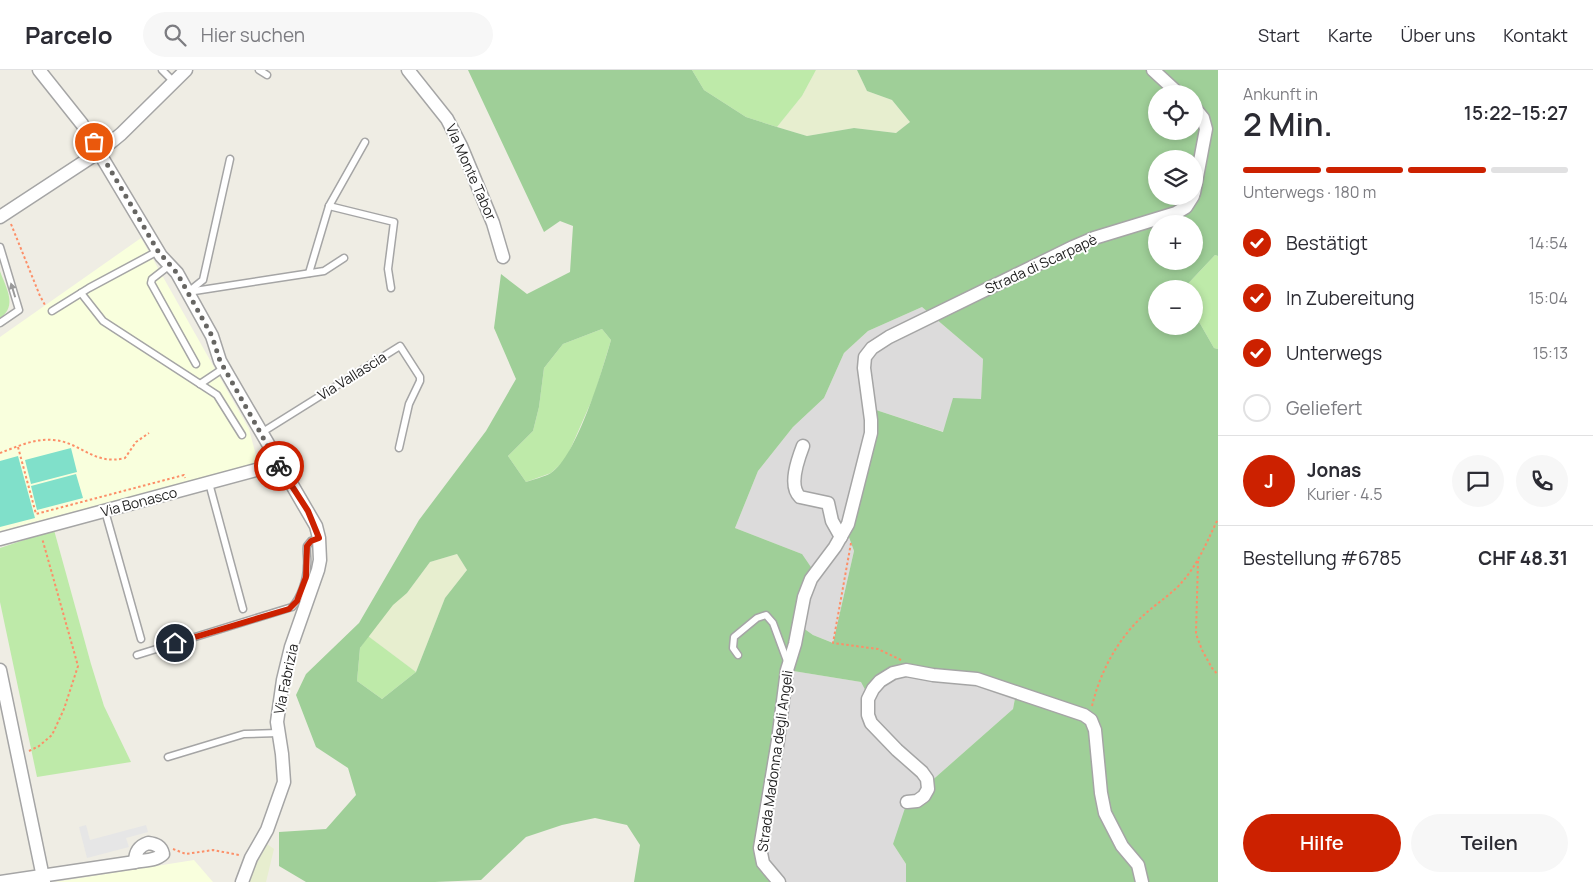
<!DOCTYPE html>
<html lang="de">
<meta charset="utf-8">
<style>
:root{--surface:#fff;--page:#f7f7f7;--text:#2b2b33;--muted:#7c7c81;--line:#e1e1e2;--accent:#cc2100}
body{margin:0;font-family:Manrope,sans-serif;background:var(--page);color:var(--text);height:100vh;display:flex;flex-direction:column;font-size:19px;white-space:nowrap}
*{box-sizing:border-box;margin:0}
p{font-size:16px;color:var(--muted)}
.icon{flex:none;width:28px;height:28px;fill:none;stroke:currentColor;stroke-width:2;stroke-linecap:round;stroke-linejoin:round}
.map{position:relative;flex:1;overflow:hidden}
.sheet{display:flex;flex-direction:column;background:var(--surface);width:375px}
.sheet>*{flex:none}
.controls{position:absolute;left:1148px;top:15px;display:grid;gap:10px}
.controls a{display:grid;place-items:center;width:55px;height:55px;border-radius:50%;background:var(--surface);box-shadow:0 2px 8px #0003;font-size:25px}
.pin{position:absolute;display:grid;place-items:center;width:42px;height:42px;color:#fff;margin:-21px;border:2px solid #fff;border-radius:50%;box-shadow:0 1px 5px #0007}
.courier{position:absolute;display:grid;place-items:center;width:50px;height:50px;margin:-25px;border:4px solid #cc2100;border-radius:50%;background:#fff;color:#222;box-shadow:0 1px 6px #0007}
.overview em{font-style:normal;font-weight:600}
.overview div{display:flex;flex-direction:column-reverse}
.overview{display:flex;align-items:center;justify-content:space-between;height:85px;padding:0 25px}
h1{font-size:32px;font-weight:600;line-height:38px}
.bar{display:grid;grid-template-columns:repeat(4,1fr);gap:8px 5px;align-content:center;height:60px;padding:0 25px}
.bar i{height:6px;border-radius:4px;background:var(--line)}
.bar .selected{background:var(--accent)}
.bar p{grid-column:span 4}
.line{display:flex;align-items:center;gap:12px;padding:0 25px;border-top:1px solid var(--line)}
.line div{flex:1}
.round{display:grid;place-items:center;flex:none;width:52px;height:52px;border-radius:26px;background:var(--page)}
ol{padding:0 25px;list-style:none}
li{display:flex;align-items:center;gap:15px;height:55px}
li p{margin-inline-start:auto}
li .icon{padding:5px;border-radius:50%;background:var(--accent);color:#fff;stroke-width:4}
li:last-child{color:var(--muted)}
li i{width:28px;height:28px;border:2px solid var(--line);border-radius:50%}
.primary-button{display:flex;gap:10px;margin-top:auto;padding:10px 25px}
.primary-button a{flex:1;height:58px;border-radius:30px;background:var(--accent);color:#fff;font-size:20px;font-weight:600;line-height:58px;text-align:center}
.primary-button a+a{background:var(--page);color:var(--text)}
header{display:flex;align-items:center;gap:30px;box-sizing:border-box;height:70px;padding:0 25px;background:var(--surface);border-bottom:1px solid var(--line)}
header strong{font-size:24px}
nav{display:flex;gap:28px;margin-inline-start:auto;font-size:18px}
.search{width:350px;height:45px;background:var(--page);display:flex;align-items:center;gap:12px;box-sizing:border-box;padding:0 18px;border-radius:28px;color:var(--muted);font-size:19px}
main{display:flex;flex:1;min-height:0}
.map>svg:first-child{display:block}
.residential{fill:#dcdbdb}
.education{fill:#f9ffdd}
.farmland{fill:#e7eecf}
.grass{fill:#beeaa9}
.forest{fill:#9fcf98;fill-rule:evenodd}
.pitch{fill:#80e0ca}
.parking{fill:#e6e6e6}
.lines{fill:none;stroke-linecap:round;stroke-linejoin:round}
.lane-casing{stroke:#a5a5a5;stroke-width:9}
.street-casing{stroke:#a5a5a5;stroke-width:15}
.path{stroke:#fc8f68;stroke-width:2;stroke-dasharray:2.5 2.5;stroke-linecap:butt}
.lane{stroke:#fff;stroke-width:6}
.street{stroke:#fff;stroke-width:12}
.oneway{fill:#9a9a9a}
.done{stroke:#676663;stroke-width:5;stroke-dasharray:0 9}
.route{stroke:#cc2100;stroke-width:6}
.labels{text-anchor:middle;stroke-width:4;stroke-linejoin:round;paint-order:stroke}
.street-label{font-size:14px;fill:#1e1e1e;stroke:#fff}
</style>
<header>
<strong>Parcelo</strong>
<div class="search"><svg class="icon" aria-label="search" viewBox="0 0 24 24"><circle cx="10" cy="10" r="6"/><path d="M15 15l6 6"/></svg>Hier suchen</div>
<nav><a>Start</a><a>Karte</a><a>Über uns</a><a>Kontakt</a></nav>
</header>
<main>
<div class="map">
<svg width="1218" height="812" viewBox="0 0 1218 812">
<rect width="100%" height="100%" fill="#efede4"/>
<g class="residential">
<polygon points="922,237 983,289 981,329 944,362 876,340 846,459 854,481 833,573 813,565 799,555 802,484 735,458 758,401 793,357 824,328 844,283 868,261"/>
<polygon points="787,600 861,612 900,600 1016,623 1013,639 928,714 893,774 906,794 906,812 775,812 763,793"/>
</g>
<g class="education">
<polygon points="141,168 249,359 258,393 0,461 0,267"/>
<polygon points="194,790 213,812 55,812"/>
</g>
<g class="farmland">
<polygon points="816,0 857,0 867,21 892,30 910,52 896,63 854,58 807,66 777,57 802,26"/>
<polygon points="457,484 467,500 445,528 416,602 368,566 393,534 407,523 430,492"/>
<polygon points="267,774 274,779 266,812 249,812 249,808"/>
</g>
<g class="grass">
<polygon points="692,0 816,0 802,26 777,57 746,47 704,20"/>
<polygon points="1215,185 1218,186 1218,279 1214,278 1194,243 1194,219 1183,219"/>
<path d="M0,201C6,218 18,236 0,248Z"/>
<polygon points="602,259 611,270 595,323 566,389 551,403 526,412 508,386 533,361 539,337 544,298 563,274"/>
<polygon points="54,460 91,594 104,636 131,692 37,707 0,532 0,478"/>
<polygon points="368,566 416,602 382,629 357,611 360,578"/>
</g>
<path class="forest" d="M468,0H692L704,20L746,47L777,57L807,66L854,58L896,63L910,52L892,30L867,21L857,0H1218V186L1215,185L1183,219H1156V256H1194V243L1214,278L1218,279V812H906V794L893,774L907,732H913L928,714L1013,639L1016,623L906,600L869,627L861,612L787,600L760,778L775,812H634L640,775L627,755L595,748L562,755L526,767L481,810L435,812H306L279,796V762L326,759L356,725L348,698L316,677L296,625L306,604L359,553L419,450L486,361L516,309L494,258L501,204L527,224L570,202L573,156L560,151L544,162ZM1156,24H1194V61H1156ZM1156,89H1194V126H1156ZM1156,154H1194V191H1156ZM922,237L983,289L981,329L953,328L943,362L876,340L846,459L854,481L833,573L813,565L799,555L815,503L802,484L735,458L758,401L793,357L824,328L844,283L868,261ZM602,259L611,270C602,301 577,386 551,403C544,407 534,409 526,412L508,386L533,361L539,337L544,298L563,274ZM457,484L467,500L445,528L416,602L382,629L357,611L360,578L393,535L407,523L430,492Z"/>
<g class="pitch">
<polygon points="71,378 77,402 31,414 25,390"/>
<polygon points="18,386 35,448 0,457 0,391"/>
<polygon points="76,404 83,428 37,440 31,416"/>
</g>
<polygon class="parking" points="86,755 90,770 146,755 148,762 126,768 129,777 87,788 79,757"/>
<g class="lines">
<g class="lane-casing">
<g id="lane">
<polyline points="162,0 174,12"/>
<polyline points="259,0 267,5"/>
<polyline points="329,136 394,152 388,199 391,218"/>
<polyline points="0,177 19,240 0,253"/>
<polyline points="170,195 152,209 151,213 196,294"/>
<polyline points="309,203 329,136 365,72"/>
<polyline points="188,222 324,201 344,188"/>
<polyline points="188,222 203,210 230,89"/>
<polyline points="81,223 103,251 217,325 242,365"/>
<polyline points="52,241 89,218 158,181"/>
<polyline points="200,314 224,298"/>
<polyline points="261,363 400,276 420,307 420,311 409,334 399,378"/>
<polyline points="209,413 243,539"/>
<polyline points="105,441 141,569"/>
<path d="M137,585L292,537C301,528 307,509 307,496C308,489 306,483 307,476L311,471L319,468"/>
<polyline points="738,585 733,578 734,567 757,548 766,545 773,553 787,591"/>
<polyline points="168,687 244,664 278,663"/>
</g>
</g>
<g class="street-casing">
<g id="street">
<polyline points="39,0 82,54 161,186 177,203 212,266 220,291 228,305 316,456 319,468 320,490 318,500 291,577 283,610 277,652 282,684 284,712 267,760 251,788 242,812"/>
<polyline points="408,0 447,49 461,76 493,153 503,187"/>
<polyline points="1153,0 1179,24"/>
<polyline points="1194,37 1203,48 1206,59 1194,123"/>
<polyline points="0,147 99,82 121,64 186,0"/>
<path d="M803,376C798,389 788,416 800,427L828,433L832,451L841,467"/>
<polyline points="0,469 278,394"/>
<polyline points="0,600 44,812"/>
<polyline points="907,732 917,731 924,726 928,719 927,709 922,702 897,680 871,653 868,645 868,629 873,619 880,611 893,603 906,600 933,605 977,609 1084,645 1091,650 1095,660 1101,723 1105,743 1122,776 1138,795 1142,812"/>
<path d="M148,773C156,774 161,776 163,784C156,791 144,790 135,792C135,782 139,776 148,773Z"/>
<polyline points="0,812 135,792"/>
<polyline points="779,812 763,793 760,778 778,670 787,600 795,574 804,527 811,509 835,477 848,454 871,363 871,350 864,298 865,287 872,278 889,267 1073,177 1094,168 1176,143 1186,137 1193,126"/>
</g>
</g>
<g class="path">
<polyline points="11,154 40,226 45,235"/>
<polyline points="18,377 36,444 184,405 185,408"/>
<path d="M0,383C16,377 36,368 52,370C80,371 93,396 125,388L136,372L149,363"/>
<polyline points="851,473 833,573 878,579 901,590"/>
<polyline points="1198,491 1196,564 1202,580 1212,598 1218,605"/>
<path d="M1092,636C1100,602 1118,568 1145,544C1157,533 1172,524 1182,512C1199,493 1207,471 1218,449"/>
<polyline points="29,681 39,676 52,665 64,639 78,596 42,468"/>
<polyline points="173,779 186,784 213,780 239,785"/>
</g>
<use href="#lane" class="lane"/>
<use href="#street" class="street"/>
</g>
<defs><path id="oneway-solid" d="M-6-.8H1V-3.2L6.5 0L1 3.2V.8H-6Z" transform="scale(1.25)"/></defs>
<use class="oneway" href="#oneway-solid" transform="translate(13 220) rotate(-107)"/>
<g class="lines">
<polyline class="done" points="94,72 158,181 177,203 212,266 220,291 228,305 279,396"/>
<polyline class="route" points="175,573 289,539 297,531 306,507 307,476 311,471 319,468 308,441 279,396"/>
</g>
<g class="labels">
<g class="street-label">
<text transform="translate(471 102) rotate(66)" y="5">Via Monte Tabor</text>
<text transform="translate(1041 194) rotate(-25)" y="5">Strada di Scarpapè</text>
<text transform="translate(352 306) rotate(-32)" y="5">Via Vallascia</text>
<text transform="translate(139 432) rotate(-15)" y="5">Via Bonasco</text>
<text transform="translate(286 609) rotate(-78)" y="5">Via Fabrizia</text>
<text transform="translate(775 691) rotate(-82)" y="5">Strada Madonna degli Angeli</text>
</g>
</g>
</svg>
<div class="controls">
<a><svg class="icon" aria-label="locate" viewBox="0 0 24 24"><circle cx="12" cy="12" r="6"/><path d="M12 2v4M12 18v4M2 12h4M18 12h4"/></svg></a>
<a><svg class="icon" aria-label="layers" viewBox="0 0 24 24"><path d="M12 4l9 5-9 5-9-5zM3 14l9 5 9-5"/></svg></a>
<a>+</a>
<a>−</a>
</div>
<div class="pin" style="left:94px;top:72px;background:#ea580c"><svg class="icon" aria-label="bag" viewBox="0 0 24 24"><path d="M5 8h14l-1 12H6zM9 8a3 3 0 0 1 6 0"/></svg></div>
<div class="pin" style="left:175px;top:573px;background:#1f2937"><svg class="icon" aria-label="home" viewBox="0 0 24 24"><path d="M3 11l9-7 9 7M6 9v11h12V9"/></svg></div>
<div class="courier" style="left:279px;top:396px"><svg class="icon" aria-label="bike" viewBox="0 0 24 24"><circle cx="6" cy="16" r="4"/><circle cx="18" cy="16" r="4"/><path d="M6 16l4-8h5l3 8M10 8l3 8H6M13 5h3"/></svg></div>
</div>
<section class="sheet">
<div class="overview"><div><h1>2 Min.</h1><p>Ankunft in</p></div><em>15:22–15:27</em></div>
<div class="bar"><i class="selected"></i><i class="selected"></i><i class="selected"></i><i></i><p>Unterwegs · 180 m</p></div>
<ol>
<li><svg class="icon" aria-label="check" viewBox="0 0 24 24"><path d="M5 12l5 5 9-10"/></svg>Bestätigt<p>14:54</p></li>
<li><svg class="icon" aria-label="check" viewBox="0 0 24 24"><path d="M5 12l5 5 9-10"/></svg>In Zubereitung<p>15:04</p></li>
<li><svg class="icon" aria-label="check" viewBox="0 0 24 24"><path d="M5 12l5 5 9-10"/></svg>Unterwegs<p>15:13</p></li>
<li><i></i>Geliefert</li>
</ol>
<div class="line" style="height:90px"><b class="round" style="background:var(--accent);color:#fff">J</b><div><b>Jonas</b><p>Kurier · 4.5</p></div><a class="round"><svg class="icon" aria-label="chat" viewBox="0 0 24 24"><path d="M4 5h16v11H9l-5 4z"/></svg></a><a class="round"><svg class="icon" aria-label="phone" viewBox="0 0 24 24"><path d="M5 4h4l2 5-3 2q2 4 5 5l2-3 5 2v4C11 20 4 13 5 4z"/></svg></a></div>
<div class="line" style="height:65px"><div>Bestellung #6785</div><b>CHF 48.31</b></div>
<div class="primary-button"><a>Hilfe</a><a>Teilen</a></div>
</section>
</main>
